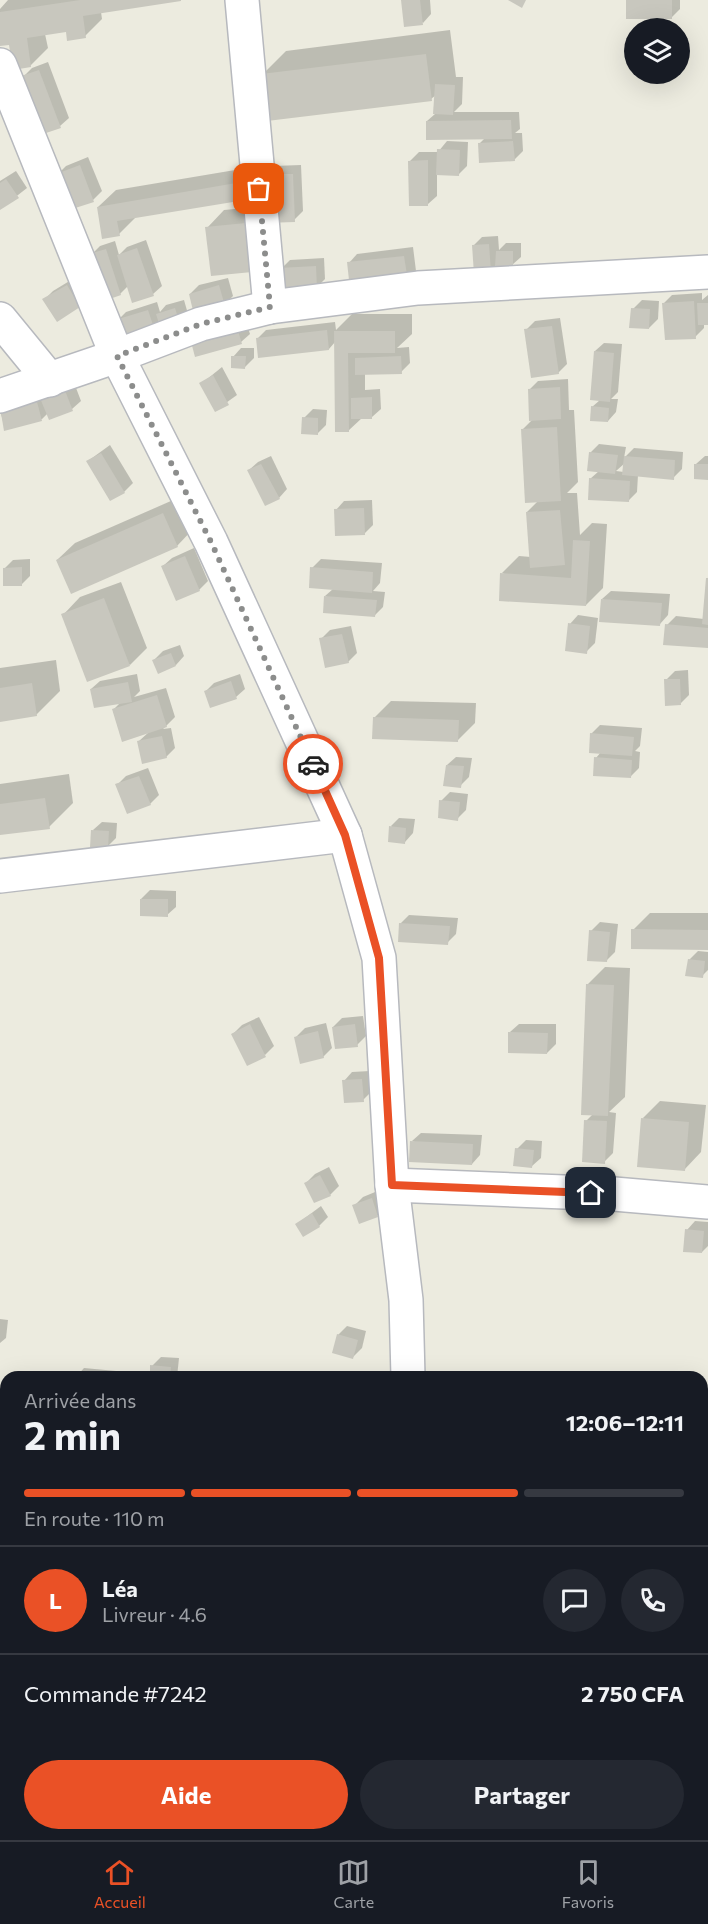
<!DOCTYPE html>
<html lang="fr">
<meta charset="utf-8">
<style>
:root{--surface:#171b24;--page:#242831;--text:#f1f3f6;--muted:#9ea1a6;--line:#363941;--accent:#ea5126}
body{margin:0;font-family:Commissioner,sans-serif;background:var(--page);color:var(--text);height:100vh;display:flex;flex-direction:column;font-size:22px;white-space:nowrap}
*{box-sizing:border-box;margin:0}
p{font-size:20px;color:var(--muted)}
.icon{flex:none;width:33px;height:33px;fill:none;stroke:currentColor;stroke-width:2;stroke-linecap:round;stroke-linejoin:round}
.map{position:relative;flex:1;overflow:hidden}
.details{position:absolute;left:0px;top:1371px;width:708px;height:470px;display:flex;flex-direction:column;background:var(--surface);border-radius:18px 18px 0 0;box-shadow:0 6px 24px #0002}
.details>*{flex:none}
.tools{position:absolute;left:624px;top:18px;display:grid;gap:12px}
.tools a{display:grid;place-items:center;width:66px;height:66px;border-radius:50%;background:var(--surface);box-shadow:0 6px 24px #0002;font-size:30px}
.pin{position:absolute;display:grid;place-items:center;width:51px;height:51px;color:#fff;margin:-26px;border-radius:12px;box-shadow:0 3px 9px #0006}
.courier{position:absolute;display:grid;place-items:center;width:60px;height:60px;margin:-30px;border:4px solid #ea5126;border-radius:50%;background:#fff;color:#222;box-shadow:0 2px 8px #0007}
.overview em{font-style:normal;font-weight:700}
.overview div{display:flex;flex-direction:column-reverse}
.overview{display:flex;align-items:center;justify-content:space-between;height:102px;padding:0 24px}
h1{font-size:39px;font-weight:700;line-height:45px}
.bar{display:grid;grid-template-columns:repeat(4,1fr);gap:9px 6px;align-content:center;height:72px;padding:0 24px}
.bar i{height:8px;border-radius:4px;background:var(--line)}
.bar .current{background:var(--accent)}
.bar p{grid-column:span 4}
.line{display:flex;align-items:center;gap:15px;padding:0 24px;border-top:2px solid var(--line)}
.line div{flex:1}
.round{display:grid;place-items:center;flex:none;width:63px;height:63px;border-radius:32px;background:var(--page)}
.primary-button{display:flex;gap:12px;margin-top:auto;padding:12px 24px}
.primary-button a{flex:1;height:69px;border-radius:36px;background:var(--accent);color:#fff;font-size:24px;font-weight:700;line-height:69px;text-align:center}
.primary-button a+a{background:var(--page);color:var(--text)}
.tab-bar{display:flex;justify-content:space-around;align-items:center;height:84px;border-top:2px solid var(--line);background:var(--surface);font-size:16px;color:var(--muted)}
.tab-bar a{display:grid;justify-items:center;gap:3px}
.tab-bar .current{color:var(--accent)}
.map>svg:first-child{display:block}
.shadow{fill:#0003;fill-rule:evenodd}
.building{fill:#c8c7be}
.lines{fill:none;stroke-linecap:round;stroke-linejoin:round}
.minor-casing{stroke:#b7b9be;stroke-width:36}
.path{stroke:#93c5a8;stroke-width:4;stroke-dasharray:6 3;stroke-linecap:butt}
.minor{stroke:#fff;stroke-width:33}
.done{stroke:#8c8d8c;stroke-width:6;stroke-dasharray:0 10.8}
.route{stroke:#ea5126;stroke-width:8}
</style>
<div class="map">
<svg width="708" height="1840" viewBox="0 0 708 1840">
<rect width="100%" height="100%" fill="#ecebdf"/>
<g class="shadow">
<polygon points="8,0 180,0 101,12 102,19 85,36 67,31 45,34 48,48 30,66 10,43 0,41 0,9"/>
<polygon points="403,0 430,0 431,14 423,23"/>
<polygon points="628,0 680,0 680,9 671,18"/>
<polygon points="450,30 456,77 463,77 462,104 454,112 519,112 520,129 515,133 522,133 523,151 514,160 479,144 485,138 427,121 435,114 436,95 431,99 262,75 286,51"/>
<polygon points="48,62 69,118 60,126 23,77 32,68"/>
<polygon points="447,141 468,142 467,166 459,174 437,174 437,196 428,204 410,161 419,152 438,152"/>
<polygon points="88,157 102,191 93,200 58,174 66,166"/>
<polygon points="301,165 303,211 294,220 207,228 224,210 266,206 273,166"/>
<polygon points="253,167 256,183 238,200 136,217 119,234 98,207 116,190"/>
<polygon points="16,171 27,188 0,209 0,181"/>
<polygon points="498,236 499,250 506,243 521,243 521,257 512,265 496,265 491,271 473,246 482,237"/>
<polygon points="146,240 162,286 153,294 128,286 120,294 91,255 100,246 115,241 119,255 127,247"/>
<polygon points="413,247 416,271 407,280 349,263 357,254"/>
<polygon points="324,258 325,279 317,287 281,269 290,260"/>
<polygon points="76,277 79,306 44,300 53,291"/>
<polygon points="228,278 233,296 224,305 190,294 199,285"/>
<polygon points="702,293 702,300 708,295 708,324 704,324 704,328 695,337 663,304 672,295"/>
<polygon points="184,300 188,314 160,320 153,327 117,321 126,312 157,302 160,312 166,305"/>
<polygon points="642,300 659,301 658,319 649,328 633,309"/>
<polygon points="352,314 412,314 412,334 397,348 409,347 410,363 401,372 365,373 365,390 380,389 381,409 372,417 362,418 348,431 335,342 329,349 257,339 266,330 335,322 336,330"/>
<polygon points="244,316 250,334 241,342 196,356"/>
<polygon points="560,318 567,364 558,373 526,330 535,321"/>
<polygon points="604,343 622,344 618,392 611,399 618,399 616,412 608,421 592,407 600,400 595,351"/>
<polygon points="241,348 254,348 254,358 245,367 233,357"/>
<polygon points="222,367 237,395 216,410 201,384"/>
<polygon points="568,379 569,410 574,410 578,482 567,493 577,493 580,535 592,523 607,524 603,588 586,605 502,573 519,556 531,557 527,512 538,501 523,429 533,419 529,390 538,381"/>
<polygon points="73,380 81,401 72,409 48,413 42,419 5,429 0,410"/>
<polygon points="313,409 327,410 326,425 317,434 304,418"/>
<path d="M599,444L626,447L624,458L634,448L683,452L682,469L673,478L638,475L637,492L628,501L590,479L599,471L590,453ZM625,463L624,472L616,471Z"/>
<polygon points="110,445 133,483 124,492 88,461"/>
<polygon points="271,456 287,489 279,498 249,470 258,462"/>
<polygon points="705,456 708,456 708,479 696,464"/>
<polygon points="180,497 194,528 177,546 57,560 75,543"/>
<polygon points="372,500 373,525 364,534 336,510 344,501"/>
<polygon points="194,548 208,581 199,590 163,566 172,558"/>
<polygon points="30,559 30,576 22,584 4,569 13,560"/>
<polygon points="321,559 382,563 380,583 373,591 385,592 383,607 374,616 325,596 333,589 312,568"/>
<polygon points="708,577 708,647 667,625 676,616 704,619"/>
<polygon points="121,582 147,648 130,665 63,615 80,597"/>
<polygon points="611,591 670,594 668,615 660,624 602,599"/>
<polygon points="578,615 598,618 595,643 586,652 570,624"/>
<polygon points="351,626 357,653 348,662 321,639 330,630"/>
<polygon points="180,645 184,656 176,665 154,660 163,651"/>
<polygon points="56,660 60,691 36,715 0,720 0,668"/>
<polygon points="688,670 689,695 680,704 666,680 675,671"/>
<polygon points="137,674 140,691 134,697 166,688 175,717 163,729 171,728 175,748 166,757 139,741 149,732 113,710 121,702 91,689 100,681"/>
<polygon points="240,674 245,689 236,697 205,692 214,683"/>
<polygon points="391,701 476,703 475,723 458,740 374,718"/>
<polygon points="600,725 642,728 640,746 635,751 640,752 639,768 630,777 596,758 601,752 591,734"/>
<polygon points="456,757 472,758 469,777 460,786 447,765"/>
<polygon points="148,768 159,795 150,804 117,785 126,776"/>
<polygon points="69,774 73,803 49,827 0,834 0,784"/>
<polygon points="450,792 468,794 466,810 457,819 441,801"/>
<polygon points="399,818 415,819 413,833 405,842 391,826"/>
<polygon points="102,822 117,823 116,838 107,847 93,830"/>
<polygon points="150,890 176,891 176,907 167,915 141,899"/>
<polygon points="650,913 708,913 708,949 633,930"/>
<polygon points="409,915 458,918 456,934 447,943 400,924"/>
<polygon points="600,922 618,924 615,952 606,961 591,931"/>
<polygon points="698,951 708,952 708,970 702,976 689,960"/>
<polygon points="605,967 630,968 625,1097 609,1112 616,1113 613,1153 604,1162 586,1121 593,1114 588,984"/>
<polygon points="363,1016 366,1036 357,1045 333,1027 342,1018"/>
<polygon points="259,1017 274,1046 265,1055 233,1034 242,1025"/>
<polygon points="326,1023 332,1048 323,1057 296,1037 305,1028"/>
<polygon points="519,1024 556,1024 556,1044 547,1053 510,1032"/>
<polygon points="370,1071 372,1091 363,1100 344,1081 352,1072"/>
<polygon points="660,1101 706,1105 701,1152 684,1170 643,1118"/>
<polygon points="421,1133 482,1135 480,1155 472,1164 412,1141"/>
<polygon points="526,1140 542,1141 541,1158 532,1166 517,1149"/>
<polygon points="329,1167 339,1186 330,1195 306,1183 315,1174"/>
<polygon points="380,1190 386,1207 377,1216 354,1206 363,1197"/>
<polygon points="321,1206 328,1217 319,1226 297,1224"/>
<polygon points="695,1221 708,1222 708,1246 702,1252 687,1230"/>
<polygon points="0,1319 8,1320 6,1338 0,1343"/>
<polygon points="347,1326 366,1331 362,1348 353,1357 338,1335"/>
<polygon points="161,1357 179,1358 177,1377 151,1377 152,1366"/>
<polygon points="84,1368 127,1372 127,1377 76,1377"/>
<polygon points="0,1634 6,1634 6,1669 0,1668"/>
<rect x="220" y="1834" width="102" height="6"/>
<polygon points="499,1834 539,1834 538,1840 498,1840"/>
<polygon points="550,1834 585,1835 584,1840 544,1840"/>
</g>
<g class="building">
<polygon points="80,0 181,0 181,1 83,16 86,38 67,41 66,32 27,38 31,67 13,70 9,45 0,46 0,12"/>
<polygon points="401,0 420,0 423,25 404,27"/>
<polygon points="508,0 526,0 522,8"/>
<rect x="626" y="0" width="46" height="19"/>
<polygon points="426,54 432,101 267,121 261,74"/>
<polygon points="39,70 61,128 43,134 21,76"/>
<polygon points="435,84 455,85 453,115 433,114"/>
<polygon points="511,120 512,139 426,140 426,121"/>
<polygon points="513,141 515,161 479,163 478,143"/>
<polygon points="437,149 460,150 459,176 436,175"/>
<polygon points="428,160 428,206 409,206 408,161"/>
<polygon points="80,165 94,202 69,210 56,174"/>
<polygon points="263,174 293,174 295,222 265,223"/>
<polygon points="6,179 19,198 0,210 0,183"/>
<polygon points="236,183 239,201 117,221 120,236 102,239 97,207"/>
<polygon points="246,223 252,272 211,276 205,227"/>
<polygon points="489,244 491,272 474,274 472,245"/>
<polygon points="137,248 154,296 132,303 117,255"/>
<polygon points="106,249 121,295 104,301 89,254"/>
<polygon points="496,251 513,251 513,267 495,267"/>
<polygon points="404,256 408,281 350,289 347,262"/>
<polygon points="316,266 317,289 280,290 279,268"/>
<polygon points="67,285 80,307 57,322 42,299"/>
<polygon points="219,285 225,306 194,315 189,294"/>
<polygon points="694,301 696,339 665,340 662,303"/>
<polygon points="697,303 708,303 708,325 698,325"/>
<polygon points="175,308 180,324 161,330 156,314"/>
<polygon points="631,308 650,309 649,329 629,328"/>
<polygon points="148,310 154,328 121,338 115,320"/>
<polygon points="236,324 242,344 195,357 190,338"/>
<polygon points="552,326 559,374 531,378 524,329"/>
<polygon points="327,330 329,350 258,358 256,338"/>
<polygon points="334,331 395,331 395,353 348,353 349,432 335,432"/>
<polygon points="594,351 614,353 610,402 590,400"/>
<polygon points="231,356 246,356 245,369 231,368"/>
<polygon points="401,356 402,374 355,375 355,358"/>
<polygon points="213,375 229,405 215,412 199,383"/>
<polygon points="560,387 561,419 529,421 528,389"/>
<polygon points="64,388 73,411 49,420 40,398"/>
<polygon points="372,397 372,419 351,419 351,398"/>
<polygon points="36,398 42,421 4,431 0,407"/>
<polygon points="591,406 609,408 608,422 590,421"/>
<polygon points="302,417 318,418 318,435 301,434"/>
<polygon points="557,427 561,501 525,503 521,429"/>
<polygon points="589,452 618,455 615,474 587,471"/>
<polygon points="101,453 125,493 110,501 86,461"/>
<polygon points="624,456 675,460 674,480 622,475"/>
<polygon points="261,464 280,499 265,506 247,470"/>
<polygon points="694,464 708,464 708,480 694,479"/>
<polygon points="589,478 630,481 629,502 588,500"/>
<polygon points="364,508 365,535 335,536 334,509"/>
<polygon points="560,510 565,565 530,568 526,512"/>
<polygon points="163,513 178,547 71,594 56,560"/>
<polygon points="573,540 590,541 586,606 499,601 500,573 571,578"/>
<polygon points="185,556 200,591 176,601 161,566"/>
<polygon points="22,567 22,586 3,586 3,568"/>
<polygon points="310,567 373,572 372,593 309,588"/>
<polygon points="706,578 708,578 708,625 702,624"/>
<polygon points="324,596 377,600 375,617 323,613"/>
<polygon points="104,598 130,666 87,682 61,614"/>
<polygon points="601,599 662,603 660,626 599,622"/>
<polygon points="568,623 590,626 587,654 565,651"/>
<polygon points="665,624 708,628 708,648 663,645"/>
<polygon points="342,634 349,663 325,668 319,638"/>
<polygon points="171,653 176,666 158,674 152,660"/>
<polygon points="664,679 680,679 681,705 665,706"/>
<polygon points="231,681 237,699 210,708 204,691"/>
<polygon points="128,682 132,702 94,708 90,689"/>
<polygon points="32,683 37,716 0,722 0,688"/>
<polygon points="157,695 167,727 122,742 112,709"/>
<polygon points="373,717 459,720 458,742 372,739"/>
<polygon points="590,733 634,737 632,756 589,753"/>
<polygon points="162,736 167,758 142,764 137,741"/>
<polygon points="594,757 632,760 631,778 593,776"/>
<polygon points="446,765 464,766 461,788 443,786"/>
<polygon points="139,776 151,805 127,814 115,784"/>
<polygon points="45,798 50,829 0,835 0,804"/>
<polygon points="439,800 460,802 458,821 438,818"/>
<polygon points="389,826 406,828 405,844 388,842"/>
<polygon points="91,830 109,831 108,848 90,847"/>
<polygon points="140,899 168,899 168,917 140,916"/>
<polygon points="399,923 450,926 448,945 398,942"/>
<polygon points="631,929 708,930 708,950 631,949"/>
<polygon points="589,930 610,932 607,962 587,961"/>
<polygon points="688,959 705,961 703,978 685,976"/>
<polygon points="586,984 614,985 608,1116 581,1115"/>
<polygon points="250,1024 266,1057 247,1066 231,1034"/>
<polygon points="355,1024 358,1047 335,1049 332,1027"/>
<polygon points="318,1031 324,1058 300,1064 294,1037"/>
<polygon points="508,1032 548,1033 547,1054 508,1053"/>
<polygon points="362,1079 364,1102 344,1103 342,1080"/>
<polygon points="641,1118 689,1122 685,1171 637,1167"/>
<polygon points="584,1120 607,1121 605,1164 582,1162"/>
<polygon points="410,1141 473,1144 472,1165 409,1162"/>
<polygon points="515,1148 534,1150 532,1168 513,1166"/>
<polygon points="320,1175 331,1196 314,1203 304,1183"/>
<polygon points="372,1198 378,1217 359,1224 352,1205"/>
<polygon points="312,1213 320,1227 303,1237 295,1224"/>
<polygon points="685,1229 704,1231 702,1253 683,1252"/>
<polygon points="337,1334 358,1340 353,1359 332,1353"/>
<polygon points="150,1365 171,1367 170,1377 150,1377"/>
<rect x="0" y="1651" width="6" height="19"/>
<polygon points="708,1751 708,1797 702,1795 702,1767"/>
<polygon points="218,1834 297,1834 297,1840 219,1840"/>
<polygon points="498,1834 533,1834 532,1840 496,1840"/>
</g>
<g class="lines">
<g class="minor-casing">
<g id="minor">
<polyline points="242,0 270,307"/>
<polyline points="0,65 117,356 211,542 345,835 379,958 392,1185 406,1300 408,1377"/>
<polyline points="0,319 50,380"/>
<polyline points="0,396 117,356 201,324 270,307 418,288 708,272"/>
<polyline points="0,876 345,835"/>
<polyline points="392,1185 614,1194 708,1202"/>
<polyline points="0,1784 6,1790"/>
<polyline points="94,1834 115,1840"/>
<polyline points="643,1834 655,1840"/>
<polyline points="158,1840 180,1834"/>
</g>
</g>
<polyline class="path" points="408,1834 410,1840"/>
<use href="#minor" class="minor"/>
</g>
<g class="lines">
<polyline class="done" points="259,189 270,307 201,324 117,356 211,542 313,764"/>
<polyline class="route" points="313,764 345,835 379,958 392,1185 591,1193"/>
</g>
</svg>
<div class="tools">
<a><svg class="icon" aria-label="layers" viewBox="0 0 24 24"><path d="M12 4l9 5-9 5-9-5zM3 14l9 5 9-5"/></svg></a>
</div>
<div class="pin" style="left:259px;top:189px;background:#ea580c"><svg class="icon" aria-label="bag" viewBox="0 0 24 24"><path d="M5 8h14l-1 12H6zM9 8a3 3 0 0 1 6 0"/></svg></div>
<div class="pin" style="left:591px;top:1193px;background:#1f2937"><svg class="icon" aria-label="home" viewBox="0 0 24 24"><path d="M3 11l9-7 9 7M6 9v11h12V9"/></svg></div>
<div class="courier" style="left:313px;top:764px"><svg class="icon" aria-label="car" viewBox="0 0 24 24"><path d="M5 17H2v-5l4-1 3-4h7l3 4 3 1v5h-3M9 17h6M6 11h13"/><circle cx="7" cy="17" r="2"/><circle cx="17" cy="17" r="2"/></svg></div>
<section class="details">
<div class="overview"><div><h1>2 min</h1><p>Arrivée dans</p></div><em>12:06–12:11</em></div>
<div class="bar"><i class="current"></i><i class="current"></i><i class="current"></i><i></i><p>En route · 110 m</p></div>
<div class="line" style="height:108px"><b class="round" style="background:var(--accent);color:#fff">L</b><div><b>Léa</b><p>Livreur · 4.6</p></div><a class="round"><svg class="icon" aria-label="chat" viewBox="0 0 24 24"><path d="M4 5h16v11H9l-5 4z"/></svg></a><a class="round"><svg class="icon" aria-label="phone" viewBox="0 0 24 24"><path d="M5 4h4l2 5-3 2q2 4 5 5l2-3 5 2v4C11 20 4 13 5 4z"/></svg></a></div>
<div class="line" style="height:78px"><div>Commande #7242</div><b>2 750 CFA</b></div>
<div class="primary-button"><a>Aide</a><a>Partager</a></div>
</section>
</div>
<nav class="tab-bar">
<a class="current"><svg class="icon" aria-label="home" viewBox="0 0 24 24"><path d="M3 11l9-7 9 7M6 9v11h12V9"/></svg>Accueil</a>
<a><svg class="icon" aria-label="map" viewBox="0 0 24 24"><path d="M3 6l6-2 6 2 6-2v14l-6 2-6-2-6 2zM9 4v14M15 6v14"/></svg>Carte</a>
<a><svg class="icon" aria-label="saved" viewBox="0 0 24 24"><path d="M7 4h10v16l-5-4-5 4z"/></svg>Favoris</a>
</nav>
